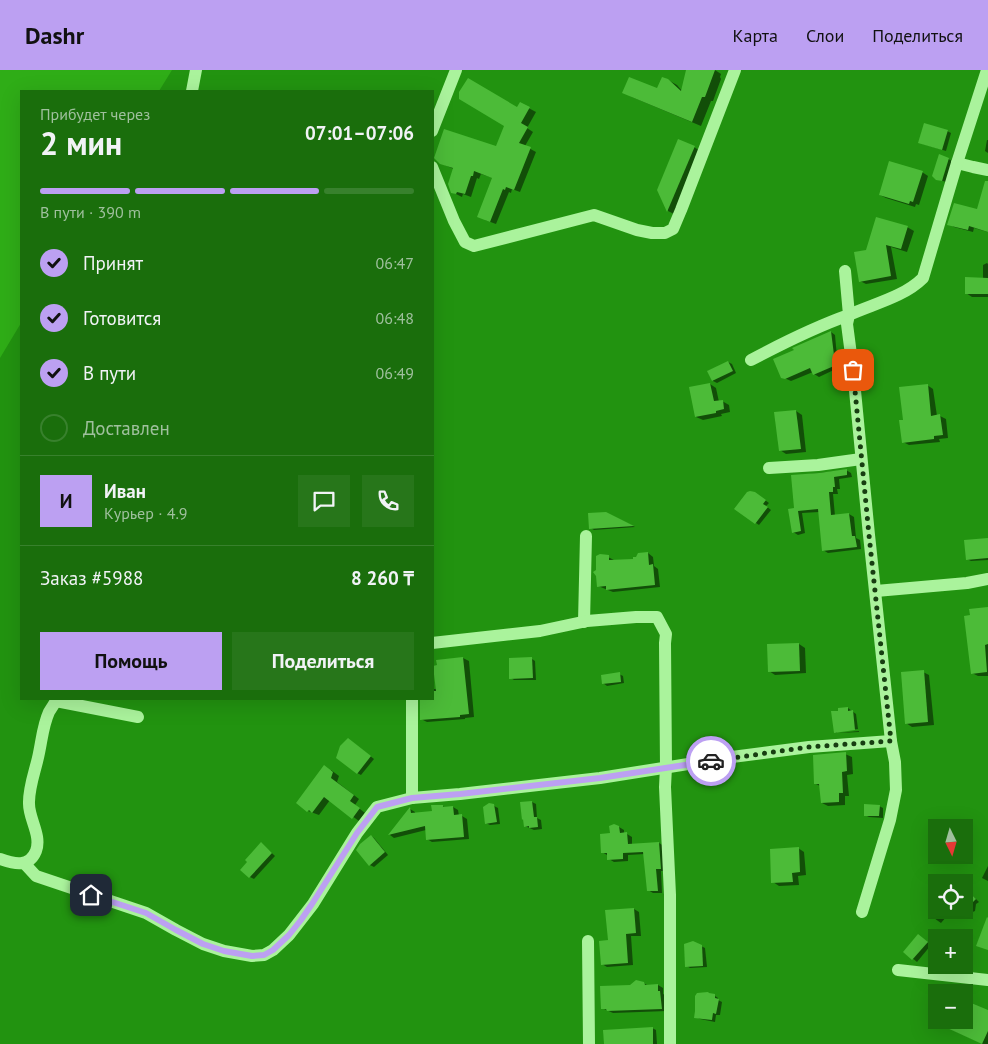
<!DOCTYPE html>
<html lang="ru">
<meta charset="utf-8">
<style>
:root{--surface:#1a6e0c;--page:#27761a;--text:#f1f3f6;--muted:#9fc09d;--line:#38812d;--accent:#bca0f2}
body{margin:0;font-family:"PT Sans",sans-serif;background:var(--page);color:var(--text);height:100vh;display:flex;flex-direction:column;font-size:19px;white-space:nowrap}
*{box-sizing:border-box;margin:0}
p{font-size:16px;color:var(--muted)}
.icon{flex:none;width:28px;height:28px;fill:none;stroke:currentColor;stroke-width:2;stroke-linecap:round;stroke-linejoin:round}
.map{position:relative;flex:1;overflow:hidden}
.panel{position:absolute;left:20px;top:20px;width:414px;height:610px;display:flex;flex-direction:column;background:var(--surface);border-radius:0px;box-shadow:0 5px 20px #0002}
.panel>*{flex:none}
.needle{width:32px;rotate:175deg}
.fabs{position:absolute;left:928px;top:749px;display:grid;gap:10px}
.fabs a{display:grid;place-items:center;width:45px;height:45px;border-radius:0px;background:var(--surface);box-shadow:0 5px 20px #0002;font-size:25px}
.pin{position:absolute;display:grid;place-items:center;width:42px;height:42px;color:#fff;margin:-21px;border-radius:10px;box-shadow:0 2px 8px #0006}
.courier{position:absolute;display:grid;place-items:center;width:50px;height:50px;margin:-25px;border:4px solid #bca0f2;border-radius:50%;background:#fff;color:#222;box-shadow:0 1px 6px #0007}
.head em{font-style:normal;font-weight:700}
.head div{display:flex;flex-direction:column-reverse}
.head{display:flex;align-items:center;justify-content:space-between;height:85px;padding:0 20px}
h1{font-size:32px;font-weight:700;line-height:38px}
.bar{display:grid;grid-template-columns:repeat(4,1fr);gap:8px 5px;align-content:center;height:60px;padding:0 20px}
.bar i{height:6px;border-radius:4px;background:var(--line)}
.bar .on{background:var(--accent)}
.bar p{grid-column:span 4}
.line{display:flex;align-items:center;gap:12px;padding:0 20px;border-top:1px solid var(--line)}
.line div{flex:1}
.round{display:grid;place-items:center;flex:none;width:52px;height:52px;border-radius:0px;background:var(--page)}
ol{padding:0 20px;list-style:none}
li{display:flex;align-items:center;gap:15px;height:55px}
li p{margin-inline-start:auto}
li .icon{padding:5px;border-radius:50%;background:var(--accent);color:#111;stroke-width:4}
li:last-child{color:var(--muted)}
li i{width:28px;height:28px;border:2px solid var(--line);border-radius:50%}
.action{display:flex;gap:10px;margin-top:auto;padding:10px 20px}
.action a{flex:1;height:58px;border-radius:0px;background:var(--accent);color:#111;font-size:20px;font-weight:700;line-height:58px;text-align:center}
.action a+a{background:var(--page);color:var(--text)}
header{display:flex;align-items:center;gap:30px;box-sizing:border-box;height:70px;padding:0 25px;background:var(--accent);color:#111}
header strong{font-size:24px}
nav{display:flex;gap:28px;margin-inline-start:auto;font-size:18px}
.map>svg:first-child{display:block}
.green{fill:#2fad17}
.shadow{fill:#0007}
.building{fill:#4cbb38}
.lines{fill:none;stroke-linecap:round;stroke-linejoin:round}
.minor{stroke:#aaf39c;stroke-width:12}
.done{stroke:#173e11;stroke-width:5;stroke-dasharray:0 9}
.route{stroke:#bca0f2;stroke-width:6}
</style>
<header>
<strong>Dashr</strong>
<nav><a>Карта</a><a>Слои</a><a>Поделиться</a></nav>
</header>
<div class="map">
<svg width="988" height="974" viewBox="0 0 988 974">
<rect width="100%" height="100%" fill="#229310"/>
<polygon class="green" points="0,0 172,0 159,21 21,21 21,253 0,288"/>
<g class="shadow">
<polygon points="687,0 715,0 721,4 720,7 721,9 713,31 711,31 701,56 632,27 624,22 658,20 668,10 677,15 682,21"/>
<polygon points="521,34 536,42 527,58 533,62 525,76 536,82 520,122 512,119 511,123 509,122 496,154 485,150 493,108 481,104 479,109 477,108 471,127 463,124 462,127 452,122 454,99 440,93 497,78"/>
<polygon points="947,61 951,63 946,81 923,74"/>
<polygon points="987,70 988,70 988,83 985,81"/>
<polygon points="694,77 700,81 674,144 668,141 659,120"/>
<polygon points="940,86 953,91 946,112 937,109"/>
<polygon points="922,102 928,106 919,135 916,134 915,137 886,128 880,125"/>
<polygon points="988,121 988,162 974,158 973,162 954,157 949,154 978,140"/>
<polygon points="907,157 914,161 907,182 891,177 897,209 866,214 860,211 867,182"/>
<polygon points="987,193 988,194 988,227 972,227 966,223 983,209 983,195"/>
<polygon points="831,262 835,265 838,298 819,307 814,304 813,302 791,311 782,307"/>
<polygon points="728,292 732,294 736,303 717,313 713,311 708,301"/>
<polygon points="710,314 716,318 719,332 722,331 729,335 730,342 721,344 722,346 703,350 696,347"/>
<polygon points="927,315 933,319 937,346 940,346 946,349 948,368 939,369 940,372 909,375 903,372 904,351"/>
<polygon points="796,341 802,345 806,382 786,384 780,380"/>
<polygon points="846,400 851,403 852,407 839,409 840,419 837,419 838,424 833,424 835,446 849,444 854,447 856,468 860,470 861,479 828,483 823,480 819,442 802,443 805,463 798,465 793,462 795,439 792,406"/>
<polygon points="759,426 769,433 766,436 771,440 759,455 756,453"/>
<polygon points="606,443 635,457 594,460 591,458"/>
<polygon points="988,470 988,490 971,491 967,489"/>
<polygon points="648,483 653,487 654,496 658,499 660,517 613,522 598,516 608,487 614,490 614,491 634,490"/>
<polygon points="988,538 988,606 978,606 972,603 971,546"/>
<polygon points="799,574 805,578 806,603 775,605 769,601"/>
<polygon points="463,588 469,591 474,647 465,648 465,649 427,652 421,649 421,629 432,629 432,619 437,619 437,591"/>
<polygon points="532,589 535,591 536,610 514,610 511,608"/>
<polygon points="923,602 929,605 934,655 912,657 906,653"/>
<polygon points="619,604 623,606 624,613 607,616 603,613"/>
<polygon points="848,638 856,644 858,659 837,661 837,663 835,662 839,642"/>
<polygon points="859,661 859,662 838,663"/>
<polygon points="352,672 374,689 361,705 357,703"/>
<polygon points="845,684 852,687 853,704 847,705 849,726 845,726 845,735 828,736 822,733 820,716 816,714"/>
<polygon points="331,700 339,706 337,712 359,729 355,735 365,743 359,751 330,730 319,745 308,741"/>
<polygon points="532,732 536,734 537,748 541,750 542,759 534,760 525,756"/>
<polygon points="442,736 446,738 453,737 458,740 459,746 462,746 467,749 469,769 432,772 427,769 426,760 394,768 390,765 410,739 415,742 415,744 433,742"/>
<polygon points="494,736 498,738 500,754 490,755 486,753"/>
<polygon points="879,736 883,738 883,748 869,747 865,745"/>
<polygon points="619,757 624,760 624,764 627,764 632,767 632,775 659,773 664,776 665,801 661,801 662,823 653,823 648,820 645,784 628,785 628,791 614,792 609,789 607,785 602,782 611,765"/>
<polygon points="371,766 374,768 388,785 374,797 370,795"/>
<polygon points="262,774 275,786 254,809 250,807"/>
<polygon points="798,778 804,782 806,805 798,806 799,815 779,816 773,812"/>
<polygon points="988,796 988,811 982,808"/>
<polygon points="964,817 979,832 976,834 975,841 968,844 963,848 954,840 964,840"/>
<polygon points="634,839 639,842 641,866 631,866 633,895 607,897 602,894 609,871 607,841"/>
<polygon points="936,840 952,840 941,853 931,846"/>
<polygon points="922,868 931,875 917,892 905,882"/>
<polygon points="701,876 705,878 707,897 690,898 687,896"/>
<polygon points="643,913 649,916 658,915 663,918 663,924 665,925 667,941 613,943 602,938 631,916"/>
<polygon points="715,926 718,928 718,930 722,932 720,945 716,945 715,952 700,949 696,947"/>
<polygon points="964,931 988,942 988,974 983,974 946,957 949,950 964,950"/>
<polygon points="652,958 656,960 657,974 605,974"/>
</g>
<g class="building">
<polygon points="686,0 715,0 705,27 702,27 692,52 622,23 629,7 657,18 662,7 668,9 681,21"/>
<polygon points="468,8 517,37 520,32 530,37 521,53 528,57 519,73 531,77 514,120 506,117 505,120 503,119 490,152 477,147 492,108 474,101 473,106 471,106 465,124 457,122 456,124 451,123 448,114 453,98 440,94 434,88 444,59 496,76 504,56 459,29 459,22"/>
<polygon points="924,53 948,60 942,80 918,73"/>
<polygon points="678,69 695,76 667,142 657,120"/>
<polygon points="939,84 949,88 942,111 936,110 932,106"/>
<polygon points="889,91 923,101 913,132 910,131 909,134 879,125"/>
<polygon points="985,111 988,111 988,162 969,156 968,160 947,155 954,133 977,139"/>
<polygon points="876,147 908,156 901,179 886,175 891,206 859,212 854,182 866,180"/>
<polygon points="965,207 988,208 988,224 965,224"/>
<polygon points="831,261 834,285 834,296 813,305 810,298 785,309 781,308 773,289 794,280 792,278"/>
<polygon points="728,291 733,301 712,311 707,301"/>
<polygon points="710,313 714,331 723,330 724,339 716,341 716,343 695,347 689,317"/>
<polygon points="928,314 931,346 940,344 943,365 934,366 934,369 902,373 899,350 903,350 899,317"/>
<polygon points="796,340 801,379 779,381 774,342"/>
<polygon points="847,399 847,405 834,407 835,417 833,417 833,422 829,422 831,445 849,443 852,466 855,466 857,477 822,481 818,439 798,441 801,461 792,463 788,439 794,438 791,405 819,403"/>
<polygon points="750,421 755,422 766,430 763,434 768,437 755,454 734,439 747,422"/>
<polygon points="606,442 634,456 589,459 588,443"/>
<polygon points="988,468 988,488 966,490 964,470"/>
<polygon points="648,482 649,495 653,494 655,515 606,520 606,516 597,517 596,506 593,502 596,500 596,486 600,484 609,485 609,490 633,489 633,487 636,487 638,483"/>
<polygon points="988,537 988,574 985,575 987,602 971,604 964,546 970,545 969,539"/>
<polygon points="799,573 800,601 768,602 767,574"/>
<polygon points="463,587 469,644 460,645 460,647 420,650 420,629 432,629 432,621 436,621 433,596 437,595 436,590"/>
<polygon points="532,587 533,608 509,609 509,588"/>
<polygon points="924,600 928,652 905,654 901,602"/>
<polygon points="620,602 621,612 602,614 601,605"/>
<polygon points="848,637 848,641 853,640 855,660 834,663 831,641 838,641 838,638"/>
<polygon points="348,668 371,686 357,704 336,688 340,676"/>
<polygon points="846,682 847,701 842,702 843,723 839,723 839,732 821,733 819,714 814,714 813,685"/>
<polygon points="324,695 333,702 331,708 354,725 350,731 360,738 352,749 324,727 312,743 309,740 307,742 296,733"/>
<polygon points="532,731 534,747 537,747 538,757 529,758 529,756 524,757 523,749 522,750 520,732"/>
<polygon points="489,733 494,734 497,752 485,754 483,737"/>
<polygon points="864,734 880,735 879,746 864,746"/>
<polygon points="431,735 443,735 443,737 453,736 454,745 462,744 464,767 426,770 425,756 388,765 410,737 411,743 432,741"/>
<polygon points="614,754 619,756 620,763 627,762 628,774 659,772 661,799 656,799 658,821 647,821 643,782 623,783 623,789 607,790 607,783 601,783 600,764 610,763 609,756"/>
<polygon points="371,765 385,782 369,796 356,780 360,774"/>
<polygon points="261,772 272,783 249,808 240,800 247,792 245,790"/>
<polygon points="799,777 800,802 792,803 793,812 771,813 770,779"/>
<polygon points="964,817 976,829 964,841"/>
<polygon points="634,838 636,863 626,864 628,893 601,895 599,871 608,870 605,840"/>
<polygon points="987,847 988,848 988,880 976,876"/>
<polygon points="918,864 928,872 912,890 903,882"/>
<polygon points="693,871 702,875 703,896 685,897 684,874"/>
<polygon points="636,910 644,912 645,915 658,914 658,921 660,921 662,939 607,941 606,939 601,939 600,916 630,915"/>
<polygon points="708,922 709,923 715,924 715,928 719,929 716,944 713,943 712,950 694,948 695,941 695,926 697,923"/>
<polygon points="964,930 988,940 988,961 982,974 945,957 948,950 964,950"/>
<polygon points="653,957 653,974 604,974 603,960"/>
</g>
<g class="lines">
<g class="minor">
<polyline points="192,21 196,0"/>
<polyline points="432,61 456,0"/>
<polyline points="957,93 973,97 988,100"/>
<polyline points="432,97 454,151 465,172 474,176 594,145 637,160 652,163 665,163 673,159 681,140 735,0"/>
<path d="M751,290C783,273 815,257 849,245L845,201"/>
<polyline points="769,398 818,395 861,389"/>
<polyline points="876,521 967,513 988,509"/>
<polyline points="584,552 586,466"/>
<polyline points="432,573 540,561 587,551 636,547 657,547 666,564 665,573 666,697 665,717 670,825 670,974"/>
<polyline points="56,631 138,647"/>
<polyline points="412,728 412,629"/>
<path d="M0,789C14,794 29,798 36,781C42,765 28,748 29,732C29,715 36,699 39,683C42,669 43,655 49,642C52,637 55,633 57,629"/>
<path d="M24,793L36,806L146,843L176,860L203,874L224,881L252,886L264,885L273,880L289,865L313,834L357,763L377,737L412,728L460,724L600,708L732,687L809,677L891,671L869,465L853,300L847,254L849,245C873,234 904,227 923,208L957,93L987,0"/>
<polyline points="862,842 890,750 896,720 895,692 891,671"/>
<polyline points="588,871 589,974"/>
<polyline points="898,900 988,910"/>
</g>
</g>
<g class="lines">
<polyline class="done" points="711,691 809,677 891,671 869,465 853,300"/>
<polyline class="route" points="91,825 146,843 176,860 203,874 224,881 252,886 264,885 273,880 289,865 301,850 312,834 357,763 377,737 412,728 460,724 600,708 711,691"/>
</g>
</svg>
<div class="fabs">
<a><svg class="needle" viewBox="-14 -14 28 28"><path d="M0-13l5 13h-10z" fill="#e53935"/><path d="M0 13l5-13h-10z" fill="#9fc09d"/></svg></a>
<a><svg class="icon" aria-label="locate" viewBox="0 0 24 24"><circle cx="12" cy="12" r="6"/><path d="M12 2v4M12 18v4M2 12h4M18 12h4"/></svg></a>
<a>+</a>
<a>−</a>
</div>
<div class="pin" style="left:853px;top:300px;background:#ea580c"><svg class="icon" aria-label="bag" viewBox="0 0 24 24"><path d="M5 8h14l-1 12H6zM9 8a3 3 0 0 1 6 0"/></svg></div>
<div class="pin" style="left:91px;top:825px;background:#1f2937"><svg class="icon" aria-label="home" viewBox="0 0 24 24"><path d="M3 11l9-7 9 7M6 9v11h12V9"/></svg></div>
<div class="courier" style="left:711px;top:691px"><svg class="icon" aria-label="car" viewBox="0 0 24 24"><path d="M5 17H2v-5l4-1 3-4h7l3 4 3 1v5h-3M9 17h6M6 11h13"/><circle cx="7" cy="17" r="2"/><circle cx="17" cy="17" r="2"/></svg></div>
<section class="panel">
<div class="head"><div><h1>2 мин</h1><p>Прибудет через</p></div><em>07:01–07:06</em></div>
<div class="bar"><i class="on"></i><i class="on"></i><i class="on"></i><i></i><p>В пути · 390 m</p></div>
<ol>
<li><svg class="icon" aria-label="check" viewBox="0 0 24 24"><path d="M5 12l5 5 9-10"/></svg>Принят<p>06:47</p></li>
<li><svg class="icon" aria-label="check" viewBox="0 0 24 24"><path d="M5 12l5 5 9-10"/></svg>Готовится<p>06:48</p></li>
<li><svg class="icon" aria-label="check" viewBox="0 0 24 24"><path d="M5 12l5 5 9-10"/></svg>В пути<p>06:49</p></li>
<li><i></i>Доставлен</li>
</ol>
<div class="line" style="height:90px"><b class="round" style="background:var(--accent);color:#111">И</b><div><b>Иван</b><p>Курьер · 4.9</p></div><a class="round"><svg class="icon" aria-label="chat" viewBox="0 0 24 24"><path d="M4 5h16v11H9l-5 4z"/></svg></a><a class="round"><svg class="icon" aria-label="phone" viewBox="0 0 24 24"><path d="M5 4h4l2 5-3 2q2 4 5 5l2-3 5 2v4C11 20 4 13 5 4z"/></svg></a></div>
<div class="line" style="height:65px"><div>Заказ #5988</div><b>8 260 ₸</b></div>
<div class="action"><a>Помощь</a><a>Поделиться</a></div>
</section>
</div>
